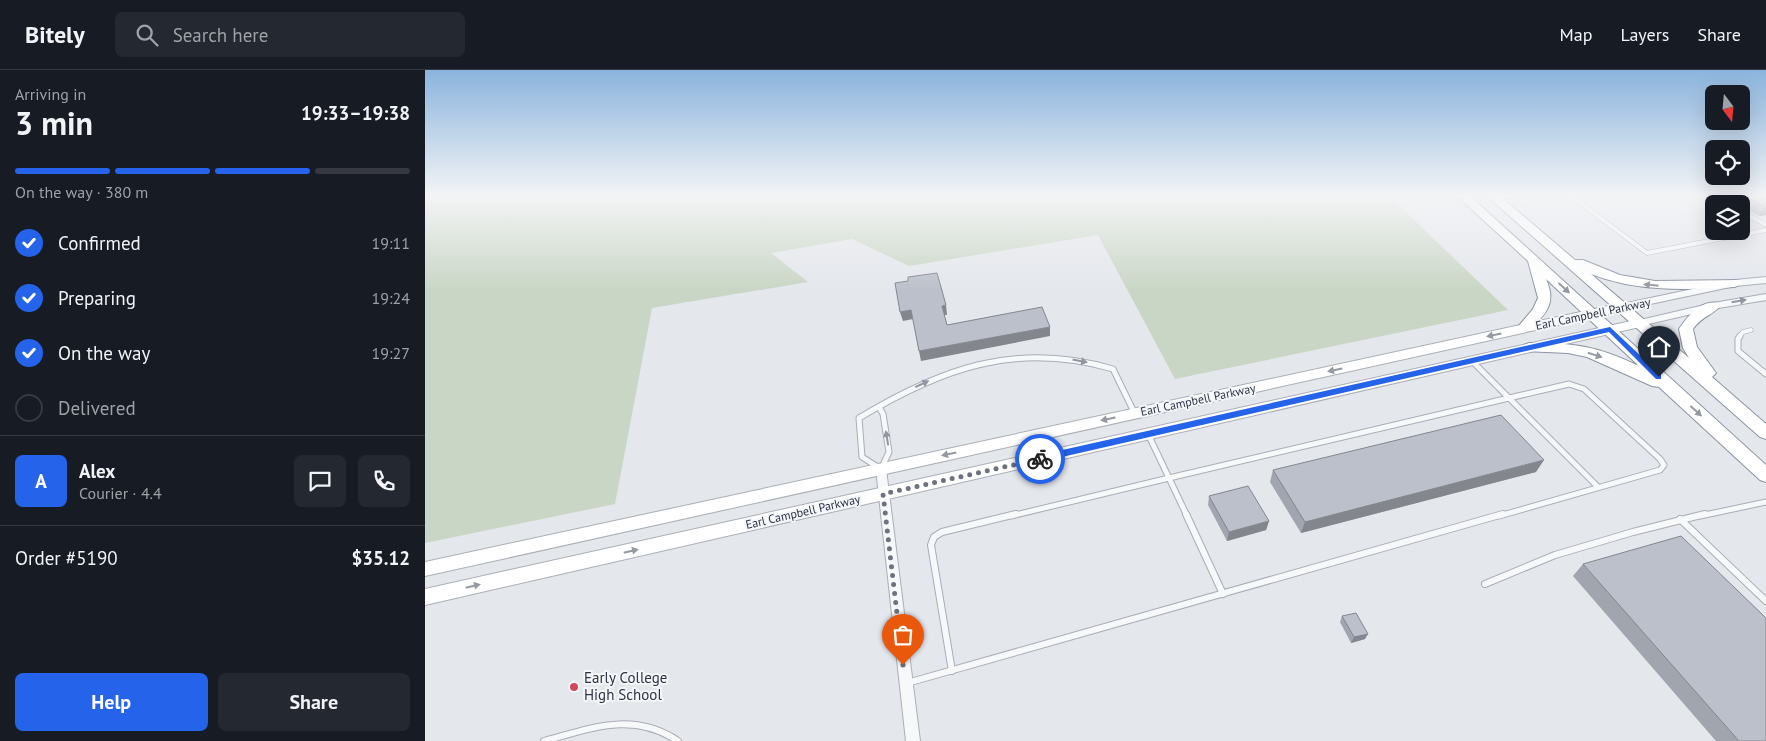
<!DOCTYPE html>
<meta charset="utf-8">
<style>
:root{--surface:#171b24;--page:#242831;--text:#f1f3f6;--muted:#9ea1a6;--line:#363941;--accent:#2563eb}
body{margin:0;font-family:"PT Sans",sans-serif;background:var(--page);color:var(--text);height:100vh;display:flex;flex-direction:column;font-size:19px;white-space:nowrap}
*{box-sizing:border-box;margin:0}
p{font-size:16px;color:var(--muted)}
.icon{flex:none;width:28px;height:28px;fill:none;stroke:currentColor;stroke-width:2;stroke-linecap:round;stroke-linejoin:round}
.map{position:relative;flex:1;overflow:hidden}
.sheet{display:flex;flex-direction:column;background:var(--surface);width:425px}
.sheet>*{flex:none}
.needle{width:32px;rotate:164deg}
.tools{position:absolute;left:1280px;top:15px;display:grid;gap:10px}
.tools a{display:grid;place-items:center;width:45px;height:45px;border-radius:8px;background:var(--surface);box-shadow:0 5px 20px #0002;font-size:25px}
.pin{position:absolute;display:grid;place-items:center;width:42px;height:42px;color:#fff;margin:-51px -21px;border-radius:50% 50% 50% 0;rotate:-45deg;box-shadow:0 0 5px #0007}
.pin .icon{rotate:45deg}
.courier{position:absolute;display:grid;place-items:center;width:50px;height:50px;margin:-25px;border:4px solid #2563eb;border-radius:50%;background:#fff;color:#222;box-shadow:0 1px 6px #0007}
.summary em{font-style:normal;font-weight:700}
.summary div{display:flex;flex-direction:column-reverse}
.summary{display:flex;align-items:center;justify-content:space-between;height:85px;padding:0 15px}
h1{font-size:32px;font-weight:700;line-height:38px}
.bar{display:grid;grid-template-columns:repeat(4,1fr);gap:8px 5px;align-content:center;height:60px;padding:0 15px}
.bar i{height:6px;border-radius:4px;background:var(--line)}
.bar .selected{background:var(--accent)}
.bar p{grid-column:span 4}
.line{display:flex;align-items:center;gap:12px;padding:0 15px;border-top:1px solid var(--line)}
.line div{flex:1}
.round{display:grid;place-items:center;flex:none;width:52px;height:52px;border-radius:8px;background:var(--page)}
ol{padding:0 15px;list-style:none}
li{display:flex;align-items:center;gap:15px;height:55px}
li p{margin-inline-start:auto}
li .icon{padding:5px;border-radius:50%;background:var(--accent);color:#fff;stroke-width:4}
li:last-child{color:var(--muted)}
li i{width:28px;height:28px;border:2px solid var(--line);border-radius:50%}
.primary-button{display:flex;gap:10px;margin-top:auto;padding:10px 15px}
.primary-button a{flex:1;height:58px;border-radius:8px;background:var(--accent);color:#fff;font-size:20px;font-weight:700;line-height:58px;text-align:center}
.primary-button a+a{background:var(--page);color:var(--text)}
header{display:flex;align-items:center;gap:30px;box-sizing:border-box;height:70px;padding:0 25px;background:var(--surface);border-bottom:1px solid var(--line)}
header strong{font-size:24px}
nav{display:flex;gap:28px;margin-inline-start:auto;font-size:18px}
.search{width:350px;height:45px;background:var(--page);display:flex;align-items:center;gap:12px;box-sizing:border-box;padding:0 18px;border-radius:8px;color:var(--muted);font-size:19px}
main{display:flex;flex:1;min-height:0}
.map>svg:first-child{display:block}
.green{fill:#c9d6c5}
.lines{fill:none;stroke-linecap:round;stroke-linejoin:round}
.service-far2-casing{stroke:#a9aeb7;stroke-width:5}
.service-far1-casing{stroke:#a9aeb7;stroke-width:7}
.service-casing{stroke:#a9aeb7;stroke-width:8}
.minor-casing{stroke:#a9aeb7;stroke-width:2}
.tertiary-casing{stroke:#a9aeb7;stroke-width:2}
.secondary-casing{stroke:#a9aeb7;stroke-width:2}
.trunk-casing{stroke:#8b94a3;stroke-width:2}
.service-far2{stroke:#f7f8fa;stroke-width:4}
.service-far1{stroke:#f7f8fa;stroke-width:5}
.service{stroke:#f7f8fa;stroke-width:6}
.minor{fill:#f7f8fa;fill-rule:evenodd}
.tertiary{fill:#f7f8fa;fill-rule:evenodd}
.secondary{fill:#fff;fill-rule:evenodd}
.trunk{fill:#fff;fill-rule:evenodd}
.wall{fill:#a1a5ae}
.shaded-wall{fill:#83868d}
.building{fill:#bbc0ca;stroke:#83868d}
.oneway{fill:#959aa2}
.oneway2{fill:#9196a0}
.route{fill:#2563eb}
.done{stroke:#6c737f;stroke-width:5;stroke-dasharray:0 9}
.poi-dot{fill:#d1495b;stroke:#f4f6f9;stroke-width:2}
.labels{text-anchor:middle;stroke-width:4;stroke-linejoin:round;paint-order:stroke}
.street-label{font-size:12px;fill:#2b3445;stroke:#f4f6f9}
.near-poi-label{font-size:15px;fill:#2b3445;stroke:#f4f6f9;text-anchor:start}
</style>
<header>
<strong>Bitely</strong>
<div class="search"><svg class="icon" aria-label="search" viewBox="0 0 24 24"><circle cx="10" cy="10" r="6"/><path d="M15 15l6 6"/></svg>Search here</div>
<nav><a>Map</a><a>Layers</a><a>Share</a></nav>
</header>
<main>
<section class="sheet">
<div class="summary"><div><h1>3 min</h1><p>Arriving in</p></div><em>19:33–19:38</em></div>
<div class="bar"><i class="selected"></i><i class="selected"></i><i class="selected"></i><i></i><p>On the way · 380 m</p></div>
<ol>
<li><svg class="icon" aria-label="check" viewBox="0 0 24 24"><path d="M5 12l5 5 9-10"/></svg>Confirmed<p>19:11</p></li>
<li><svg class="icon" aria-label="check" viewBox="0 0 24 24"><path d="M5 12l5 5 9-10"/></svg>Preparing<p>19:24</p></li>
<li><svg class="icon" aria-label="check" viewBox="0 0 24 24"><path d="M5 12l5 5 9-10"/></svg>On the way<p>19:27</p></li>
<li><i></i>Delivered</li>
</ol>
<div class="line" style="height:90px"><b class="round" style="background:var(--accent);color:#fff">A</b><div><b>Alex</b><p>Courier · 4.4</p></div><a class="round"><svg class="icon" aria-label="chat" viewBox="0 0 24 24"><path d="M4 5h16v11H9l-5 4z"/></svg></a><a class="round"><svg class="icon" aria-label="phone" viewBox="0 0 24 24"><path d="M5 4h4l2 5-3 2q2 4 5 5l2-3 5 2v4C11 20 4 13 5 4z"/></svg></a></div>
<div class="line" style="height:65px"><div>Order #5190</div><b>$35.12</b></div>
<div class="primary-button"><a>Help</a><a>Share</a></div>
</section>
<div class="map">
<svg width="1341" height="671" viewBox="0 0 1341 671">
<rect width="100%" height="100%" fill="#e4e7ec"/>
<polygon class="green" points="0,126 964,126 1083,240 750,309 673,165 484,196 427,169 346,183 383,212 227,238 190,434 0,473"/>
<g class="lines">
<g class="service-far2-casing">
<g id="service-far2">
<polyline points="1146,126 1222,183 1341,160"/>
<polyline points="1291,126 1304,134"/>
<polyline points="1316,141 1341,155"/>
<polyline points="1314,267 1318,262 1326,260"/>
</g>
</g>
<g class="service-far1-casing">
<g id="service-far1">
<polyline points="1315,266 1313,269 1313,281 1341,304"/>
<polyline points="1084,328 1173,417"/>
<path d="M454,337L458,344L464,382L456,399L437,387L434,348C517,298 591,271 688,299L710,344"/>
<polyline points="723,364 744,408 1084,328 1047,291"/>
<polyline points="586,446 744,408 762,446"/>
<polyline points="1074,446 1235,400 1239,395 1235,389 1159,319 1144,314 1084,328"/>
<polyline points="1275,446 1341,432"/>
</g>
</g>
<g class="service-casing">
<g id="service">
<polyline points="761,444 798,524"/>
<polyline points="1255,449 1341,531"/>
<polyline points="1060,514 1130,485 1208,462 1280,444"/>
<polyline points="527,601 506,475 509,467 517,462 591,444"/>
<polyline points="482,613 1078,444"/>
<path d="M119,671C167,658 208,641 253,671"/>
</g>
</g>
<g class="minor-casing">
<polygon id="minor" points="456,395 460,396 461,399 495,671 481,671 451,399 452,396"/>
</g>
<g class="tertiary-casing">
<g id="tertiary">
<polygon points="1341,207 1341,213 1310,216 1197,240 1192,237 1197,234 1310,210"/>
<polygon points="1341,224 1341,230 1288,239 1215,256 1209,253 1215,250 1288,233"/>
</g>
</g>
<g class="secondary-casing">
<g id="secondary">
<polygon points="1197,233 1203,237 1201,240 0,506 0,492"/>
<polygon points="1215,249 1219,250 1221,253 1219,256 0,535 0,519"/>
</g>
</g>
<g class="trunk-casing">
<g id="trunk">
<path d="M1032,126H1045L1341,395V412L1335,410L1234,317L1227,316L1162,287L1143,283L1099,281L1097,278L1099,275L1104,273C1150,273 1172,276 1214,296L1121,209C1132,234 1121,243 1104,261H1094L1092,258L1108,239L1113,228L1103,191Z"/>
<path d="M1062,126H1075L1150,190H1158L1195,205L1230,211L1315,210L1317,213L1310,217C1261,220 1212,222 1166,204L1264,288L1258,278L1254,259C1262,247 1276,229 1293,233L1295,236C1287,246 1278,245 1268,259L1272,277L1291,303L1287,307L1341,354V369L1335,367Z"/>
</g>
</g>
<use href="#service-far2" class="service-far2"/>
<use href="#service-far1" class="service-far1"/>
<use href="#service" class="service"/>
<use href="#minor" class="minor"/>
<use href="#tertiary" class="tertiary"/>
<use href="#secondary" class="secondary"/>
<use href="#trunk" class="trunk"/>
</g>
<g class="wall">
<polygon points="1299,126 1341,126 1341,145 1334,146 1316,136 1316,134 1313,134"/>
<polygon points="848,400 1111,402 876,463 845,412"/>
<polygon points="784,426 844,451 841,460 802,471 783,435"/>
<polygon points="1158,494 1341,671 1291,671 1148,506"/>
<polygon points="917,546 940,569 926,573 915,552"/>
</g>
<g class="shaded-wall">
<polygon points="1340,137 1341,137 1341,145 1334,146"/>
<polygon points="521,235 522,245 519,245 517,236"/>
<polygon points="486,240 488,249 478,251 475,242"/>
<polygon points="625,257 625,266 496,291 494,281"/>
<polygon points="1119,390 1111,402 876,463 880,452"/>
<polygon points="844,451 841,460 802,471 804,462"/>
<polygon points="943,564 940,569 926,573 929,567"/>
</g>
<g class="building">
<polygon points="1320,126 1341,126 1341,137 1340,137"/>
<polygon points="512,203 521,235 517,236 522,255 617,237 625,257 494,281 486,240 475,242 470,213 483,211 483,207"/>
<polygon points="1076,345 1119,390 880,452 848,400"/>
<polygon points="823,416 844,451 804,462 784,426"/>
<polygon points="1256,466 1341,548 1341,671 1314,671 1158,494"/>
<polygon points="931,543 943,564 929,567 917,546"/>
</g>
<defs><path id="oneway-solid" d="M-6-.8H1V-3.2L6.5 0L1 3.2V.8H-6Z" transform="scale(1.25)"/></defs>
<g class="oneway">
<use href="#oneway-solid" transform="translate(1226 215) rotate(-174)"/>
<use href="#oneway-solid" transform="translate(1139 218) rotate(42)"/>
<use href="#oneway-solid" transform="translate(1069 265) rotate(168)"/>
<use href="#oneway-solid" transform="translate(1170 285) rotate(17)"/>
<use href="#oneway-solid" transform="translate(910 300) rotate(168)"/>
<use href="#oneway-solid" transform="translate(1271 341) rotate(42)"/>
<use href="#oneway-solid" transform="translate(683 349) rotate(168)"/>
<use href="#oneway-solid" transform="translate(524 384) rotate(168)"/>
<use href="#oneway-solid" transform="translate(206 481) rotate(-13)"/>
<use href="#oneway-solid" transform="translate(48 516) rotate(-13)"/>
</g>
<g class="oneway2">
<use href="#oneway-solid" transform="translate(1314 231) rotate(-10)"/>
<use href="#oneway-solid" transform="translate(655 291) rotate(11)"/>
<use href="#oneway-solid" transform="translate(497 314) rotate(-25)"/>
<use href="#oneway-solid" transform="translate(462 368) rotate(-99)"/>
</g>
<linearGradient id="sky" x2="0" y2="1"><stop stop-color="#8bb4dd"/><stop offset="0.57" stop-color="#f3f4f6"/><stop offset="1" stop-color="#f3f4f6" stop-opacity="0"/></linearGradient>
<rect width="1341" height="220" fill="url(#sky)"/>
<polygon class="route" points="1185,257 1236,305 1236,309 1231,309 1184,262 615,392 611,389 615,385"/>
<g class="lines">
<polyline class="done" points="478,595 458,424 615,389"/>
</g>
<circle class="poi-dot" cx="149" cy="617" r="5"/>
<g class="labels">
<g class="street-label">
<text transform="translate(1168 244) rotate(-12)" y="4">Earl Campbell Parkway</text>
<text transform="translate(773 330) rotate(-12)" y="4">Earl Campbell Parkway</text>
<text transform="translate(378 442) rotate(-13)" y="4">Earl Campbell Parkway</text>
</g>
<g class="near-poi-label">
<text x="159" y="613">Early College<tspan x="159" dy="17">High School</tspan></text>
</g>
</g>
</svg>
<div class="tools">
<a><svg class="needle" viewBox="-14 -14 28 28"><path d="M0-13l5 13h-10z" fill="#e53935"/><path d="M0 13l5-13h-10z" fill="#9ea1a6"/></svg></a>
<a><svg class="icon" aria-label="locate" viewBox="0 0 24 24"><circle cx="12" cy="12" r="6"/><path d="M12 2v4M12 18v4M2 12h4M18 12h4"/></svg></a>
<a><svg class="icon" aria-label="layers" viewBox="0 0 24 24"><path d="M12 4l9 5-9 5-9-5zM3 14l9 5 9-5"/></svg></a>
</div>
<div class="pin" style="left:478px;top:595px;background:#ea580c"><svg class="icon" aria-label="bag" viewBox="0 0 24 24"><path d="M5 8h14l-1 12H6zM9 8a3 3 0 0 1 6 0"/></svg></div>
<div class="pin" style="left:1234px;top:307px;background:#1f2937"><svg class="icon" aria-label="home" viewBox="0 0 24 24"><path d="M3 11l9-7 9 7M6 9v11h12V9"/></svg></div>
<div class="courier" style="left:615px;top:389px"><svg class="icon" aria-label="bike" viewBox="0 0 24 24"><circle cx="6" cy="16" r="4"/><circle cx="18" cy="16" r="4"/><path d="M6 16l4-8h5l3 8M10 8l3 8H6M13 5h3"/></svg></div>
</div>
</main>
